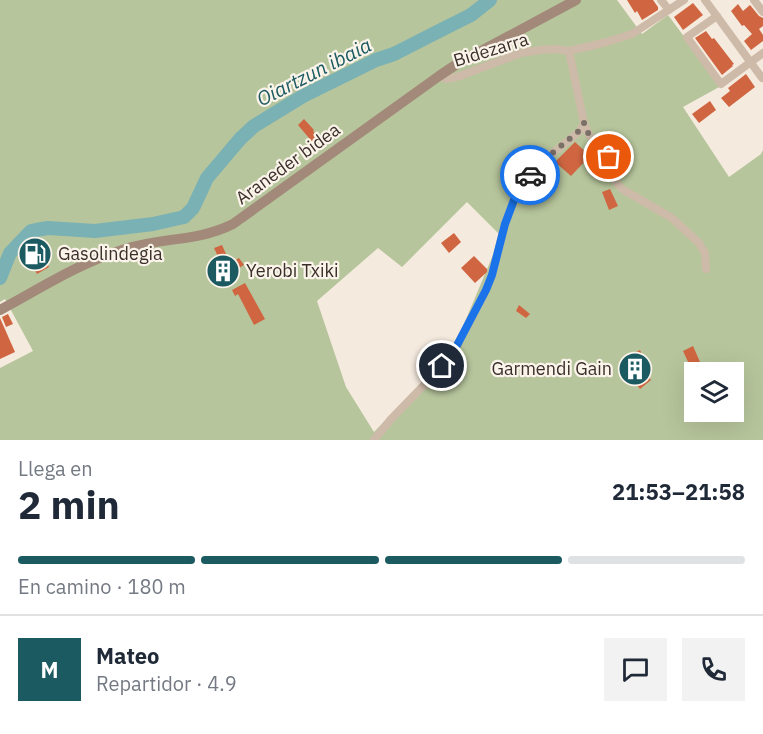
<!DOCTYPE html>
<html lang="es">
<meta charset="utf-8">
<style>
:root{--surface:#fff;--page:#f2f2f3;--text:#1f2937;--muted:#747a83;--line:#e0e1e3;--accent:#1a5a60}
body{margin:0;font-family:"IBM Plex Sans",sans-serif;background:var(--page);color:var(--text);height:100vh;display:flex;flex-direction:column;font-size:22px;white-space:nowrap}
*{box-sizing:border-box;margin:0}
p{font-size:20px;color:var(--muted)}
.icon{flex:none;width:33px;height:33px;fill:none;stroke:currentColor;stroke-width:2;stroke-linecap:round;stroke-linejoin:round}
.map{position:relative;height:440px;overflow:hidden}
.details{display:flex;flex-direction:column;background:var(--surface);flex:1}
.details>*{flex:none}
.controls{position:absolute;left:684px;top:362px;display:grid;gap:12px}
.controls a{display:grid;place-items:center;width:60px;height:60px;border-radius:0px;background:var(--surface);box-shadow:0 6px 24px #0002;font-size:30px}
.pin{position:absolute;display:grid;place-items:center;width:51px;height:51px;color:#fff;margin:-26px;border:3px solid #fff;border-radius:50%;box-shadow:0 2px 6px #0007}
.courier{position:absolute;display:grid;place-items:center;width:60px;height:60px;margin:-30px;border:4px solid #1a73e8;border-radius:50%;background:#fff;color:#222;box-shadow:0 2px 8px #0007}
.overview em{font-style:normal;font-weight:800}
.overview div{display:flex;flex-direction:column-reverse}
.overview{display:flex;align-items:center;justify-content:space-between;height:102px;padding:0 18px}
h1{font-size:39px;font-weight:800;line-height:45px}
.bar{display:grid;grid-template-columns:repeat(4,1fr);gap:9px 6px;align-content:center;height:72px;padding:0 18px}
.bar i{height:8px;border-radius:4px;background:var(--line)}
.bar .current{background:var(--accent)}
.bar p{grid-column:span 4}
.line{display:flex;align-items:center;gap:15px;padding:0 18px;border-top:2px solid var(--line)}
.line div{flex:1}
.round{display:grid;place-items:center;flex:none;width:63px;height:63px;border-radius:0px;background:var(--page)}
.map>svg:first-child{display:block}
.green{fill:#b7c59c;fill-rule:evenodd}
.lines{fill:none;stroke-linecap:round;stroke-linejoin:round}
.river{stroke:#7ab1b4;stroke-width:14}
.building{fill:#d06641}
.street{stroke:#cebaa8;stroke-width:8}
.secondary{stroke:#a28979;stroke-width:10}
.done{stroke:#7b7068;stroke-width:6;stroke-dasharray:0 10.8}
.route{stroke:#1a73e8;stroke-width:8}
.labels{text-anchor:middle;stroke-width:4.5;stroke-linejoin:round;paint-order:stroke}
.street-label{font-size:18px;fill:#3a2f29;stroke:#fbf4eb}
.poi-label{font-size:18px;fill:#3a2f29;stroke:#fbf4eb;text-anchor:start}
.water-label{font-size:20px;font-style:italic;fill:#1a5a60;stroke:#fbf4eb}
</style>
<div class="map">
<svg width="763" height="440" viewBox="0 0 763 440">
<rect width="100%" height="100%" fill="#f5eade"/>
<path class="green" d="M0,0H617L642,34L668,15L721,86L683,107L729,177L761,154L763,150V440H0V368L33,351L5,299L0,302ZM467,202L501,236L453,350L374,432L346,387L317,301L378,248L402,267ZM694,372H734V411H694Z"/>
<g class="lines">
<polyline class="river" points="0,278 10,253 31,231 36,230 48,228 95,231 153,224 184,217 193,208 207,178 240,139 254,126 303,96 376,60 394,54 445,28 471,15 490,0"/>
</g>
<g class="building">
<polygon points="627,0 653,0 658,7 658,10 642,20 637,11 635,13"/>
<polygon points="693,3 703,15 683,30 674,17"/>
<polygon points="738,4 743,11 750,5 759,16 763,18 763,26 759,29 763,35 763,41 751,50 744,41 752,34 744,25 742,26 731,11"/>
<polygon points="706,31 712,39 714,38 734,64 732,65 733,66 722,75 695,38"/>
<polygon points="746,74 755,87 729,107 721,98 730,91 728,88"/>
<polygon points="710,101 716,110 699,123 692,114"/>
<polygon points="304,119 314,130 313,131 320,139 314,144 298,125"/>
<polygon points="575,142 590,156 571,176 555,162"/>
<polygon points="610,189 618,206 609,210 602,192"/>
<polygon points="454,233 461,242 449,253 441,243"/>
<polygon points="44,245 47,251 42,254 49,267 37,274 26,254"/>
<polygon points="222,245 230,263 239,258 244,265 232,272 233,274 222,282 213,268 221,263 214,248"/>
<polygon points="474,256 487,269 487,272 475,283 461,268"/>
<polygon points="245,283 265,319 254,325 238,294 235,296 232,290"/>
<polygon points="519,305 530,314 526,318 516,311"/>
<polygon points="8,314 13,324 6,327 2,317"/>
<polygon points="0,318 15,352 0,359"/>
<polygon points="442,345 448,349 441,358 436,355"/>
<polygon points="693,346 700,362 692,367 691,363 689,364 683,351"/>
<polygon points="640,350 648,368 644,371 651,380 640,389 624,368 630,363 630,360 631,359 630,355"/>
</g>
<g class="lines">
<g class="street">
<polyline points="661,0 669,10"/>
<polyline points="705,0 762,78"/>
<polyline points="754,0 763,12"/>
<polyline points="717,16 687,37 721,84 763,53"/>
<polyline points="439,76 447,79 460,76 521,53 540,50 555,49 569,51 607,42 632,34 684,0"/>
<polyline points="584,123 589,135 613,163 616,182 622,189 672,218 699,243 705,253 706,269"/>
<polyline points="374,440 391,419 428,381 453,353 486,290 492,275 505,224 514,200 522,186 537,166 580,131 584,123 569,51"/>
</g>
<path class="secondary" d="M0,310C41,288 81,262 125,249C162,237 197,242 233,224L439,76L457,64L576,0"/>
</g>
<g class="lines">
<polyline class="done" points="530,175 537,166 580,130 584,123 589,135 609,157"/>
<polyline class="route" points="442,366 453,353 486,290 492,275 505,224 514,200 530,175"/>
</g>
<defs>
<g id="fuel-disc" transform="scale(1.725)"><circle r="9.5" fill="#1a5a60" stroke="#fbf4eb"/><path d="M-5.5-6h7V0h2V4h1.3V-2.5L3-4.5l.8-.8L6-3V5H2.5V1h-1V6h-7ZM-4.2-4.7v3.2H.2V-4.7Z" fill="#fff"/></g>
<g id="building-disc" transform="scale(1.725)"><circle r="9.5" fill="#1a5a60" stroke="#fbf4eb"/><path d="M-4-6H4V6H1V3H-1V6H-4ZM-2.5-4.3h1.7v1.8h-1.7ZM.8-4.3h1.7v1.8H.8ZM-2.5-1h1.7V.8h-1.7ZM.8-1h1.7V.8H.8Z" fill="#fff"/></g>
</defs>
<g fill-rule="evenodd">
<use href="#fuel-disc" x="35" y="254"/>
<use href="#building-disc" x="223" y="271"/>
<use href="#building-disc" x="635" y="369"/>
</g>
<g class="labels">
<g class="street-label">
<text transform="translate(491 50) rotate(-17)" y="6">Bidezarra</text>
<text transform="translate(288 164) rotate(-36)" y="6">Araneder bidea</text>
</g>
<g class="poi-label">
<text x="58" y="260">Gasolindegia</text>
<text x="246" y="277">Yerobi Txiki</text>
<text x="612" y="375" text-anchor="end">Garmendi Gain</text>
</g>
<g class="water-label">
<text transform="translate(314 72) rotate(-27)" y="7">Oiartzun ibaia</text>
</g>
</g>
</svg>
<div class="controls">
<a><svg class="icon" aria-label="layers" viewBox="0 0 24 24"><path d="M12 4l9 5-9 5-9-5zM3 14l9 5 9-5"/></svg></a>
</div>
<div class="pin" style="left:609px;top:157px;background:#ea580c"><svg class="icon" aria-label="bag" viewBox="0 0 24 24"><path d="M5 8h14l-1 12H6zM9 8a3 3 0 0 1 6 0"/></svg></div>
<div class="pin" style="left:442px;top:366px;background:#1f2937"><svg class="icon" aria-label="home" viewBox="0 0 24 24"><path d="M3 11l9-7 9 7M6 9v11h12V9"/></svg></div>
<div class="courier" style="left:530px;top:175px"><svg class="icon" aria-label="car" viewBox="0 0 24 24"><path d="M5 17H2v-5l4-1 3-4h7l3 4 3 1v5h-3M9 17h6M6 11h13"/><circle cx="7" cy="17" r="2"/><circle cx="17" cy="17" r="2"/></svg></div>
</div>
<section class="details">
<div class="overview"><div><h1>2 min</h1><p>Llega en</p></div><em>21:53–21:58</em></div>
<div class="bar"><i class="current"></i><i class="current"></i><i class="current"></i><i></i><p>En camino · 180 m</p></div>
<div class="line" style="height:108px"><b class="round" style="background:var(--accent);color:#fff">M</b><div><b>Mateo</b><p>Repartidor · 4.9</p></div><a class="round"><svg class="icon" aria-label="chat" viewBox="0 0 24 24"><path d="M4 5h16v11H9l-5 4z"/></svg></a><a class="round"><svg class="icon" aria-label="phone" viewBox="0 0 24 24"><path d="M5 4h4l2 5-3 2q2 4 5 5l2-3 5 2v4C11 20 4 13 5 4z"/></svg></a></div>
</section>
